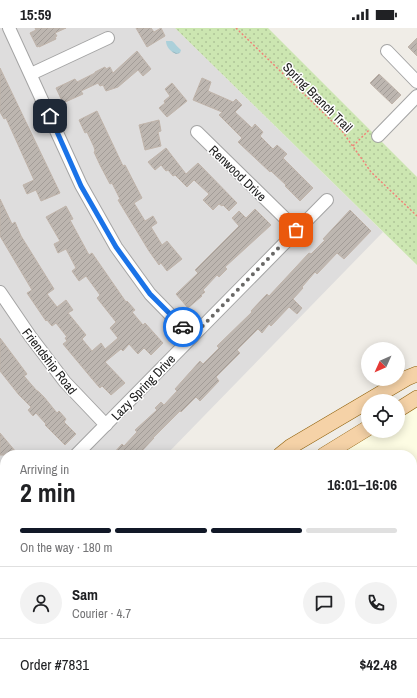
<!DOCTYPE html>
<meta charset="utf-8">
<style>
:root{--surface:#fff;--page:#f2f2f2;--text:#202124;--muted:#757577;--line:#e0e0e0;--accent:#111827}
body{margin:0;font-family:"Archivo Narrow",sans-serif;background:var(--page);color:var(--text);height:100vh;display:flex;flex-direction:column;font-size:15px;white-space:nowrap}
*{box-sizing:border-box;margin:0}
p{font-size:13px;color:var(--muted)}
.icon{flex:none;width:22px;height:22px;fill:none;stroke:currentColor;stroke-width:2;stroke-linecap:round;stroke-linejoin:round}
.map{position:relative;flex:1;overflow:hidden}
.sheet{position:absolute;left:0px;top:422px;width:417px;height:248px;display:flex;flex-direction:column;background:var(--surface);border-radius:16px 16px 0 0;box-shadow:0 2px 10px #0003}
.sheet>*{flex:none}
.needle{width:26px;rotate:225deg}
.tools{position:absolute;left:361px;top:314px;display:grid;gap:8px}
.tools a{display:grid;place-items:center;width:44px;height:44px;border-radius:50%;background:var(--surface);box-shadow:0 2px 10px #0003;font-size:20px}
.pin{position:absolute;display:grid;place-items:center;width:34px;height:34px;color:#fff;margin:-17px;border-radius:8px;box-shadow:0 2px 6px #0006}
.courier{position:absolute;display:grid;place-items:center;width:40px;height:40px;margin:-20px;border:3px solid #1a73e8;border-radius:50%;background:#fff;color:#222;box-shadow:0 1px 5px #0007}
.head em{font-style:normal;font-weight:700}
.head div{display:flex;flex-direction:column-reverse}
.head{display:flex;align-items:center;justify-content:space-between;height:68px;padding:0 20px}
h1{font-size:26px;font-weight:700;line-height:30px}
.bar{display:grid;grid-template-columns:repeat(4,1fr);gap:6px 4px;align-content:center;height:48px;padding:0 20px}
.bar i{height:5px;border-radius:3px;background:var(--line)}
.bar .on{background:var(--accent)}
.bar p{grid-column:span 4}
.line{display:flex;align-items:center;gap:10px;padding:0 20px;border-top:1px solid var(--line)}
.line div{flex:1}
.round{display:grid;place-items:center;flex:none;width:42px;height:42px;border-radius:21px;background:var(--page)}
.status{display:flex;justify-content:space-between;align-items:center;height:28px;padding:0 20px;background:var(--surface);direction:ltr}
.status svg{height:11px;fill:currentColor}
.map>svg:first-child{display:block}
.residential{fill:#dedddd}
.commercial{fill:#efd8d8}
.education{fill:#fdfce3}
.grass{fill:url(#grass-dots)}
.water{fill:url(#water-ripples)}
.building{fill:url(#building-hatch);stroke:#c0b4aa}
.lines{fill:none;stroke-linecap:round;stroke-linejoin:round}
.minor-casing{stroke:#a4a4a4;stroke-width:14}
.major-casing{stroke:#90620c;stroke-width:16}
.path{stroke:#ef8378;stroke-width:1.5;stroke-dasharray:2 2;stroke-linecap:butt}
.minor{stroke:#fff;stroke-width:12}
.major{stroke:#f5d2a7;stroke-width:15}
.done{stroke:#696866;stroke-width:4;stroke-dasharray:0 7.2}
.route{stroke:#1a73e8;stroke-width:5}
.labels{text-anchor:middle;stroke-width:3;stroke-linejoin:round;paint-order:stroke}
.street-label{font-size:13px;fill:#202020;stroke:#fff}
</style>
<div class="status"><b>15:59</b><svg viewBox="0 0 49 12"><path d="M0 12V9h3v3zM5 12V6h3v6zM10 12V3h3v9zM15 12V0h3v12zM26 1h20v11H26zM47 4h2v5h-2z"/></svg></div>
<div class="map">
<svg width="417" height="670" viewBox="0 0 417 670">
<defs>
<pattern id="grass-dots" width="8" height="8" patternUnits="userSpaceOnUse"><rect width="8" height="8" fill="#cce6b1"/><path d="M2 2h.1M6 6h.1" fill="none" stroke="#afc598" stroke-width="1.8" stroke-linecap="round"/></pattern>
<pattern id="water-ripples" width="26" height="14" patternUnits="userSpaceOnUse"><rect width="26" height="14" fill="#abd0da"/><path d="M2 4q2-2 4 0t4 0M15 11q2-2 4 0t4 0" fill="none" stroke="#93b2bb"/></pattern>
<pattern id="building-hatch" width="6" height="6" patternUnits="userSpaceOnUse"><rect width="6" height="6" fill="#bdb6b0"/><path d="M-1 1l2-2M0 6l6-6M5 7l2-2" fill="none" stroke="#a29c97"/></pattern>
</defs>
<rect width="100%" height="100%" fill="#f0ede7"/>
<polygon class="residential" points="0,0 175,0 383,204 166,427 5,427 5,591 0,596"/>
<g class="commercial">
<polygon points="5,591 5,642 0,637 0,596"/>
<polygon points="29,665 317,665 322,670 34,670"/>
</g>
<polygon class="education" points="417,378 417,670 322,670 317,665 412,665 412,427 337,427 376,403 398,403 398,390"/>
<polygon class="grass" points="175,0 268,0 417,149 417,237"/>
<path class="water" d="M166,13H172C175,15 177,19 181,22L180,25L176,26C171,24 166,19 166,13Z"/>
<g class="building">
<polygon points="35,0 66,0 55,5 57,8 55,9 56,11 39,19 39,18 37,19 30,5 36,2"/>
<polygon points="136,0 151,0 154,4 161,0 165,8 147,19"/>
<polygon points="417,10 417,28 408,19"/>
<polygon points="137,23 151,41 143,48 138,42 118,59 106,63 103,57 100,58 98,55 81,63 83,66 63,75 56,60 75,51 77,54 95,45 95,44 105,39 106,41 110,39 113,45"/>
<polygon points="0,40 60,165 41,173 36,162 27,166 23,157 34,152 6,90 4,91 0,84"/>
<polygon points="379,46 401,67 392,76 370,55"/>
<polygon points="202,50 211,54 208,63 233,74 236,71 242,77 235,84 252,100 255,96 263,104 260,108 273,121 277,117 287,126 283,130 313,160 300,173 285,158 286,157 271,143 270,144 238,114 242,110 219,87 222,84 193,72"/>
<polygon points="172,55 187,73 167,89 159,80 165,75 164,73 170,68 165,61"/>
<polygon points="97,83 123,138 125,137 142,170 134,175 145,193 153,188 157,195 151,199 162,217 167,213 182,231 167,243 161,235 159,237 149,223 118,172 120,171 112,155 110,156 100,137 94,124 95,123 94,119 87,104 85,105 79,92"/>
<polygon points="159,92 161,103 158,104 161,118 145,122 139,97"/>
<polygon points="166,120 186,146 198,135 237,175 229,183 223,177 222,178 219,176 213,182 203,172 209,166 194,152 187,159 175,147 173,148 168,142 166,143 161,137 155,142 148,134"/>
<polygon points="0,171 12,196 15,194 21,208 54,261 47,266 57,279 66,272 73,282 68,285 86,307 82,311 92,323 101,315 105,321 118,310 110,300 116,294 97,270 100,267 86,248 79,253 72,243 76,240 66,221 58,225 54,216 60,213 46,189 66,178 73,191 70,192 89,227 92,225 126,274 127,273 135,282 132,284 143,297 145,295 163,315 151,327 144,320 138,326 129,316 123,323 121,321 105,334 125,355 111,367 102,358 100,360 93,352 63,316 67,313 65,310 67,309 56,295 52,298 47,292 46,293 27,265 32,262 0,208"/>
<polygon points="255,181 271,197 225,239 227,241 219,249 217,247 203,262 205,264 201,267 202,268 188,280 176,266 198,245 195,242 239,198 232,190 239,183 246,190"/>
<polygon points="350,182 371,203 344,231 337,225 317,246 315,244 302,259 303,260 293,271 302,280 297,286 289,279 271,298 269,296 262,305 258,301 237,322 240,325 216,349 219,353 200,373 196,369 181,384 180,383 153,410 154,410 138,427 112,427 122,416 124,418 137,404 135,402 157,382 155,380 161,374 164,377 177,363 175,361 200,333 203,336 219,320 217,318 252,284 251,283 267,266 269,268 309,225 311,226 325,212 323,211"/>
<polygon points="0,310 27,346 24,348 37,363 38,363 44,369 57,385 59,383 66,391 64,394 76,406 65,417 45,397 46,396 36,385 33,388 28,382 31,379 19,367 0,343"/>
<polygon points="0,405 16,424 12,427 0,427"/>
</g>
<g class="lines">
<g class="minor-casing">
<g id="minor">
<polyline points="9,0 81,157 116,219 150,266 192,309"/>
<polyline points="387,23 417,54"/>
<polyline points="31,46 108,10"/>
<polyline points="197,104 297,202"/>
<polyline points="378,108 417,68"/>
<polyline points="0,264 30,308 65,354 106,397"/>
<polyline points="76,427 327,172"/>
<polyline points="0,470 5,476"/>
<polyline points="0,503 5,498"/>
<polyline points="0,613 5,617"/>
<polyline points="0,644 5,638"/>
<polyline points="307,665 313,670"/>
<polyline points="153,670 157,665"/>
</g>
</g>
<g class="major-casing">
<g id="major">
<polyline points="398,382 417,370"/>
<polyline points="280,427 290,419 407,350 417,346"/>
<polyline points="324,427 368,400"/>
<polyline points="0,653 5,657"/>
<polyline points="13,665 18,670"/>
<polyline points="26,670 31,665"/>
<polyline points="59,670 64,665"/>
</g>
</g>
<g class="path">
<polyline points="236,0 342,103 371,144 417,188"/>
<polyline points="353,118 370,101"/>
<polyline points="412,474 417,479"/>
</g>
<use href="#minor" class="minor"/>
<use href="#major" class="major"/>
</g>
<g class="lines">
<polyline class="done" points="183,299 192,309 296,202"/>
<polyline class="route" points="50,88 81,158 116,219 150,266 183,299"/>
</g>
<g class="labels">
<g class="street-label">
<text transform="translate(318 69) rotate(45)" y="5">Spring Branch Trail</text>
<text transform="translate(238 145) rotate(44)" y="5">Renwood Drive</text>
<text transform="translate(50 333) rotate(52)" y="5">Friendship Road</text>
<text transform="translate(143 359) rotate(-46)" y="5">Lazy Spring Drive</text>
</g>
</g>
</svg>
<div class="tools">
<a><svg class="needle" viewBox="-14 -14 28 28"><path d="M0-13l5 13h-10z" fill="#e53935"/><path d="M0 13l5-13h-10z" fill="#757577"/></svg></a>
<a><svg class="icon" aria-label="locate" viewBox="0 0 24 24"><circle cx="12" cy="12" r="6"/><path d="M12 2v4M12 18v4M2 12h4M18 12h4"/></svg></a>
</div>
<div class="pin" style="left:296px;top:202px;background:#ea580c"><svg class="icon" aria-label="bag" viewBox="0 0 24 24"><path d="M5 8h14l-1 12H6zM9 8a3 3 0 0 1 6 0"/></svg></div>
<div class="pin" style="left:50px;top:88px;background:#1f2937"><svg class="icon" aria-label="home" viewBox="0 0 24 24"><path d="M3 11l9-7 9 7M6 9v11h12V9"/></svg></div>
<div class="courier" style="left:183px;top:299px"><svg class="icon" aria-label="car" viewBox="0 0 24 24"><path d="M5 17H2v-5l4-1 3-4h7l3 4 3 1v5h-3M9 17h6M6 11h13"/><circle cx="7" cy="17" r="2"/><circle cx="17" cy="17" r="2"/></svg></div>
<section class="sheet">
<div class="head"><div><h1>2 min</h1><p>Arriving in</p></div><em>16:01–16:06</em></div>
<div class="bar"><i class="on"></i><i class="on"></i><i class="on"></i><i></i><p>On the way · 180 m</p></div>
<div class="line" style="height:72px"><a class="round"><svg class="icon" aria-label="person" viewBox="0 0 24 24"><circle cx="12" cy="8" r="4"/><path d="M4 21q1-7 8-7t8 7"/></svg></a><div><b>Sam</b><p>Courier · 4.7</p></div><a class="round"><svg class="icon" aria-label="chat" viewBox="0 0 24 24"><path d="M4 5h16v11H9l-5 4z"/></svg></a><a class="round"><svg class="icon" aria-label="phone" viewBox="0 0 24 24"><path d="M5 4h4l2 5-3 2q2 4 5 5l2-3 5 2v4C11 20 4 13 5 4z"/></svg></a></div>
<div class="line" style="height:52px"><div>Order #7831</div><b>$42.48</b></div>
</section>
</div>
